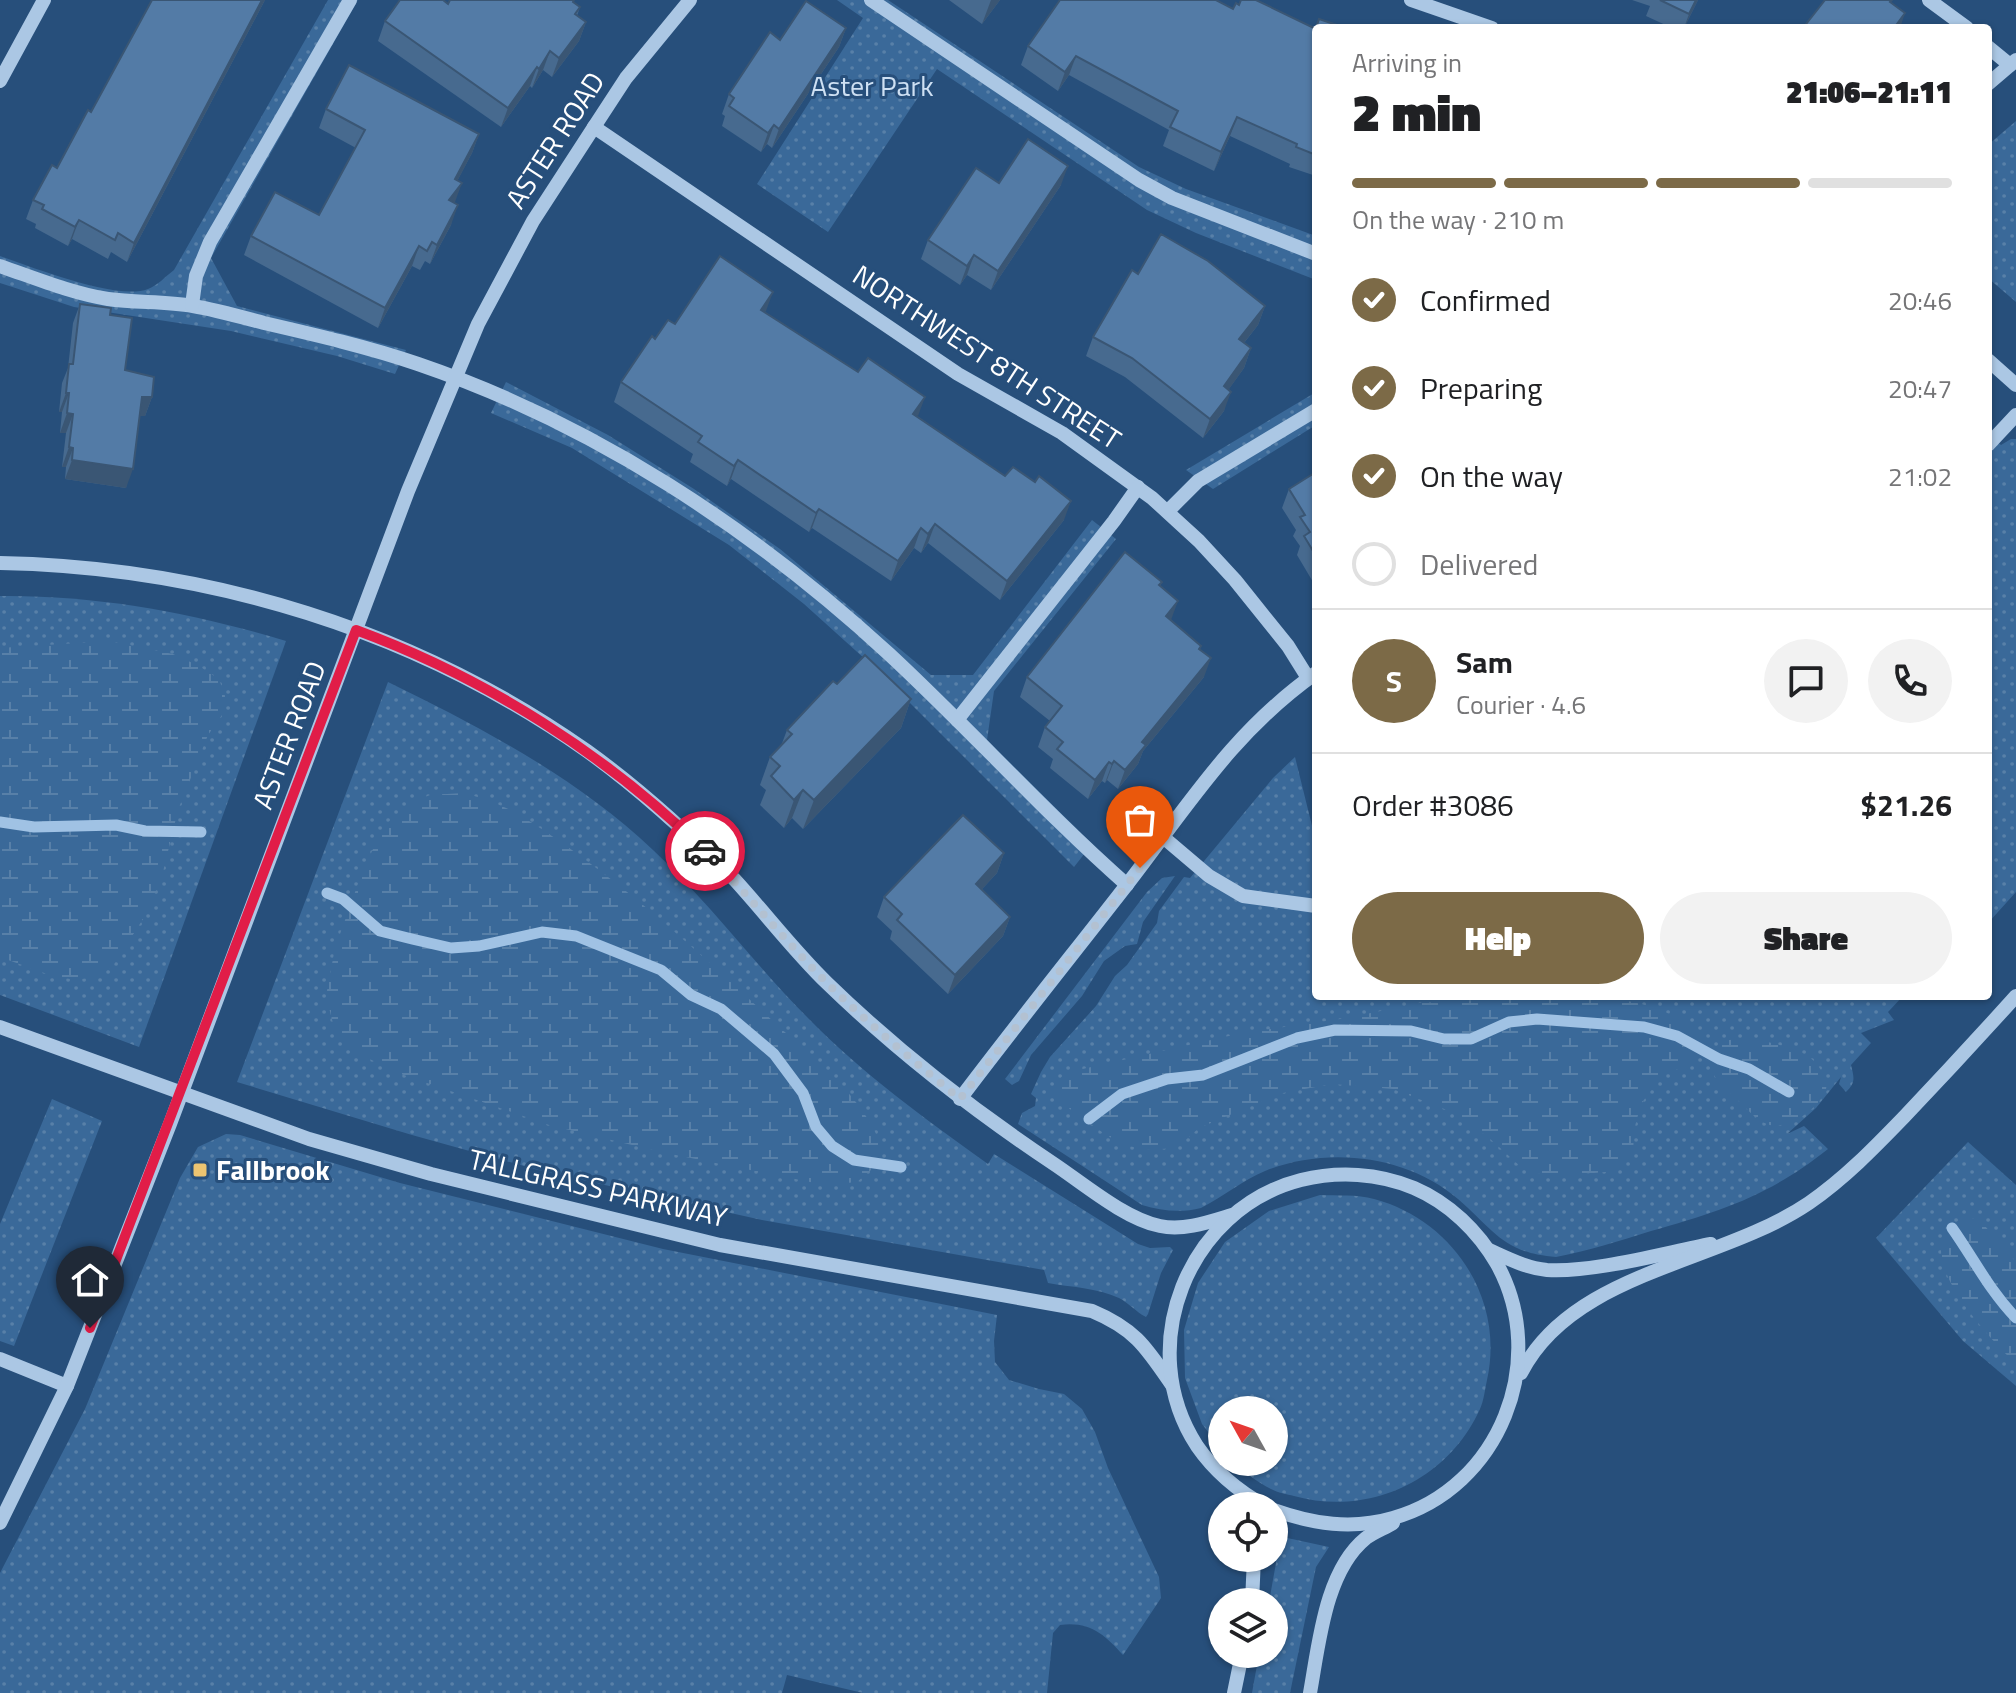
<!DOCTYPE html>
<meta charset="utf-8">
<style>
:root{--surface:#fff;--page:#f2f2f2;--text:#202124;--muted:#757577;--line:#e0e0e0;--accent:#7c6a47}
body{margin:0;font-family:"Titillium Web",sans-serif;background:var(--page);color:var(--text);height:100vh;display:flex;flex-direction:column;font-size:30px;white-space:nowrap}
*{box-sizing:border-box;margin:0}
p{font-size:26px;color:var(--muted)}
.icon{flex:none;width:44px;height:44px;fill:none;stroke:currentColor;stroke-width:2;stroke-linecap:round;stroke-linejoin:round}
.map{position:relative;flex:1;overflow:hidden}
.panel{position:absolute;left:1312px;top:24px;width:680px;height:976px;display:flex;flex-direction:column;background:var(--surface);border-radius:8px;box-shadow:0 2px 6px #0004}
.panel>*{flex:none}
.needle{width:52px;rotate:310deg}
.controls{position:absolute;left:1208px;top:1396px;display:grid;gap:16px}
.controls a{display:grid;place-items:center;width:80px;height:80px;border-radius:50%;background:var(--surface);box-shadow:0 2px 6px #0004;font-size:40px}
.pin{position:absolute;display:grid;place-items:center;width:68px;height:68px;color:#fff;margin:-82px -34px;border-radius:50% 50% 50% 0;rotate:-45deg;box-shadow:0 0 8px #0007}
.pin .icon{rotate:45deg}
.courier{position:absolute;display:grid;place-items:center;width:80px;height:80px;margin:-40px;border:6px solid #e11d48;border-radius:50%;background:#fff;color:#222;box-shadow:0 2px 10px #0007}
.overview em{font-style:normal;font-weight:800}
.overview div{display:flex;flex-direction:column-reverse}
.overview{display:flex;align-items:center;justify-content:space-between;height:136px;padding:0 40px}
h1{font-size:52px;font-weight:800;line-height:60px}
.bar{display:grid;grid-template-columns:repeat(4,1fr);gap:12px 8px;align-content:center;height:96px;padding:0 40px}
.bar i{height:10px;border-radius:6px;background:var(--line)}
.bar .on{background:var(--accent)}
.bar p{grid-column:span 4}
.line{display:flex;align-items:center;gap:20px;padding:0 40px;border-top:2px solid var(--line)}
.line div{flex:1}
.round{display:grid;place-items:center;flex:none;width:84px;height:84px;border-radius:42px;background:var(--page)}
ol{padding:0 40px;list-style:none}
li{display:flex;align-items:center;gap:24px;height:88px}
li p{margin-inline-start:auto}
li .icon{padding:8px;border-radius:50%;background:var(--accent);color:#fff;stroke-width:4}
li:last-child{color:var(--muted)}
li i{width:44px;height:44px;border:4px solid var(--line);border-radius:50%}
.action{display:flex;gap:16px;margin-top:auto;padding:16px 40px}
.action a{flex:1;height:92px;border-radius:48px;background:var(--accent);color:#fff;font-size:32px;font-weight:800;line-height:92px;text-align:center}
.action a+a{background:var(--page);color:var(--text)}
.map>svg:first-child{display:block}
.green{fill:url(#green-dots)}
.wetland{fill:url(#wetland-marsh)}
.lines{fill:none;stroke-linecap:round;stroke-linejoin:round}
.stream{stroke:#a0c2e4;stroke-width:11}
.minor{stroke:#abc7e4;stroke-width:14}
.wall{fill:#476a8f}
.shaded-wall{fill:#3a5674}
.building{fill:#537ba6;stroke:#3a5674;stroke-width:2}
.done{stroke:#b3c1d1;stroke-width:8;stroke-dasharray:0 14.4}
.route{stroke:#e11d48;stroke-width:10}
.poi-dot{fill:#ecc471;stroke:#274f7b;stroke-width:3}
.labels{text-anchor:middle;stroke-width:6;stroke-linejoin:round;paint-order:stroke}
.park-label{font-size:28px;fill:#cee0f3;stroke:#274f7b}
.street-label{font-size:28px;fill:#fff;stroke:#274f7b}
.poi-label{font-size:28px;font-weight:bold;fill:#fff;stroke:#274f7b;text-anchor:start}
</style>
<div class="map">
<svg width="2016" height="1693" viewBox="0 0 2016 1693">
<defs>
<pattern id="green-dots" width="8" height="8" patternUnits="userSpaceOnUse" patternTransform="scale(2)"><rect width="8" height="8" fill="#3a6999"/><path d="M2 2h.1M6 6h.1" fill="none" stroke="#5880a8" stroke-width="1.8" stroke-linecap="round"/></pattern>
<pattern id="wetland-marsh" width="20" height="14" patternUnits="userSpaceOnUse" patternTransform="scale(2)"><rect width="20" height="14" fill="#3a6999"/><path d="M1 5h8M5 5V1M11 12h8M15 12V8" fill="none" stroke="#5880a8"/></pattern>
</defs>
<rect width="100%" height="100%" fill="#274f7b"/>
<g class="green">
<path d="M328,0H358L211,258L237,306L406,350L395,374L337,356L231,331L74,307L0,283V256C32,267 117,301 148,289C157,286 166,276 174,270Z"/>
<polygon points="837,0 888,0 1139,167 1186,189 1316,236 1316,280 1196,233 1147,210 937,69 828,232 757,184 863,18"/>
<polygon points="2016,121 2016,302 1988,278 1988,145"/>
<polygon points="506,382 608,435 694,489 780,549 931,675 973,675 1092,520 1116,539 994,691 987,740 1092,844 1074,867 876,669 804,604 729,545 572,448 491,413"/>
<polygon points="1316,392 1316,425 1213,489 1186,470"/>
<polygon points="1988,434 2001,445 2011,439 2016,439 2016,892 1988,923"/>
<path d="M0,596C98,595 193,613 286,641L139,1047L0,995Z"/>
<path d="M388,682C482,728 576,777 653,850C709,902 755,965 809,1019C863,1074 925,1119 988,1164L994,1154L1138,1244L1150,1248L1170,1247L1173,1250L1161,1273L1148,1314L1146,1317C1136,1312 1129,1303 1119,1298C1098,1288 1070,1287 1048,1283L1044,1270L762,1220L542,1171L412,1135L237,1082Z"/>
<path d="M1295,757L1316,842V996H1903L1888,1012L1894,1020L1861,1033L1871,1043L1851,1065C1854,1077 1856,1083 1846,1092L1839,1084L1841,1077L1816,1108L1787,1134L1804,1126L1828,1149C1769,1196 1721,1211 1651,1231C1619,1241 1588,1251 1556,1257C1503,1253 1494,1230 1458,1199C1407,1155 1327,1146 1265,1171C1243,1180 1223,1197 1201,1208C1181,1213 1162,1211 1142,1205L1018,1124L1022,1113L1035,1106L1036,1098L1031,1094L1041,1072L1050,1057L1096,1006L1115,976L1127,965L1157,923L1159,911L1184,877L1190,878L1273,778Z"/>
<polygon points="1175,876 1143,922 1137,944 1125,946 1104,961 1082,996 1031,1055 1019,1081 1012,1085 1005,1079 1147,892 1162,878"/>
<polygon points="52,1099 102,1121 14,1346 0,1341 0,1224"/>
<path d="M226,1134L240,1135L400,1183L663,1249L997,1315L994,1341L995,1362L1009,1380L1039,1389L1064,1394L1082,1409L1095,1432L1108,1468L1159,1577L1161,1598L1123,1655C1105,1635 1090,1621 1060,1625L1053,1633L1047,1693H863L787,1675L782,1693H0V1573L85,1409L180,1178L198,1147Z"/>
<polygon points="1968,1142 2016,1185 2016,1386 1963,1341 1876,1238"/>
<path d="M1320,1195C1337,1196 1357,1194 1374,1199C1453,1220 1505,1299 1487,1380C1485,1389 1484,1400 1480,1409C1448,1480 1369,1517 1294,1496C1287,1494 1278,1493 1271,1489C1257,1482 1243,1471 1231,1462H1274V1410H1222V1450L1202,1424L1185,1378L1184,1330L1198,1283L1225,1242L1269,1211Z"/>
<polygon points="1278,1536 1329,1547 1316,1567 1290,1693 1252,1693 1259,1654 1274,1654 1274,1602 1269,1602 1276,1563 1274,1539"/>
</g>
<g class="wetland">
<polygon points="109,641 173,654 199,666 219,679 225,696 222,715 208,735 178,810 162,876 145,916 114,964 100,976 75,980 47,974 0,957 0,648"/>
<path d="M464,793C486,799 506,806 526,819C616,876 697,950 775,1023C815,1060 866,1098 883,1151L871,1170L857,1182L825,1185L661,1152L549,1125L401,1074L359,1054L335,1031L326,996L335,948L363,870L384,826L410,803L430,795Z"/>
<path d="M1547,996C1606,996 1655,997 1704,1035L1703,1050L1692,1064L1662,1075L1641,1104L1634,1130L1633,1155L1617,1171L1548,1177L1521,1167L1488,1137L1452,1112L1393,1089L1332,1084L1283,1093L1244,1109L1199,1128L1176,1148L1146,1150L1121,1144L1102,1132L1063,1104L1054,1086L1065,1073L1242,1033L1347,1018L1419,1003Z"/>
<path d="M1756,1039C1774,1044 1800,1048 1814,1061C1820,1066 1828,1082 1826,1089C1821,1108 1786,1132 1767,1124C1755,1120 1743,1104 1733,1096C1715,1079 1709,1075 1711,1049L1729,1040Z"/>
<path d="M1969,1216L1985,1226L2016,1262V1364C1991,1340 1942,1287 1941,1251C1941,1244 1945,1234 1946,1227Z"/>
</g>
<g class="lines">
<g class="stream">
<polyline points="0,822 34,827 116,825 145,831 201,832"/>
<polyline points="327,893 343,899 380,931 412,939 451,948 479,946 542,932 576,936 661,970 691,995 721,1009 774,1054 803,1093 816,1127 832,1146 854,1160 901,1167"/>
<polyline points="1089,1119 1122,1094 1167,1079 1203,1075 1297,1038 1335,1030 1411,1031 1444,1039 1471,1039 1509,1022 1537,1019 1644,1027 1677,1036 1719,1059 1749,1069 1789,1092"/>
<path d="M1952,1228C1974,1259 1989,1290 2016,1318"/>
</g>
<g class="minor">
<polyline points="871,0 1139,180 1172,198 1316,254"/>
<polyline points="1411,0 1492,28"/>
<polyline points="1929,0 1967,28"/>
<polyline points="1988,47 2010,65"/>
<polyline points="0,81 44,0"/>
<polyline points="1988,84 2016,60"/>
<polyline points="594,127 958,374 1062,433 1152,498 1199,541 1235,580 1288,646 1308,678"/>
<path d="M0,266C35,278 71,293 108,299C136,303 165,301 193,306C217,310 241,317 264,323C316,335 368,347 418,364C594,424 753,529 889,654C970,729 1044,812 1127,885"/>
<polyline points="192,305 196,276 210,242 350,0"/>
<polyline points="1988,360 2016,385"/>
<polyline points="1988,445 2016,415"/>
<polyline points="1168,511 1198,481 1316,410"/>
<path d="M0,563C209,567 415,630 587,751C640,789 689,834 735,880C766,914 794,951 827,983C897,1051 973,1110 1054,1164C1084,1184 1125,1219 1160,1226C1184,1231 1209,1222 1232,1215"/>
<polyline points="957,720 1114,521 1138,487"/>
<polyline points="1163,837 1209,876 1243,896 1316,906"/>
<path d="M0,1027L309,1139L431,1174L720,1245L1092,1311C1135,1329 1146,1347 1172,1385"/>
<path d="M960,1099C1015,1026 1073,954 1129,882C1189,804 1234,731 1316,673"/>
<path d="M1489,1250C1507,1258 1526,1268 1547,1270C1592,1273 1664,1253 1711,1244"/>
<polyline points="0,1359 67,1386"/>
<path d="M1521,1373C1573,1271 1719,1264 1809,1203C1845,1178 1874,1148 1904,1117C1942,1077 1979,1037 2016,996"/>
<path d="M1265,1506C1238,1491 1215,1472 1197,1446C1133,1348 1187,1209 1301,1180C1338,1171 1378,1173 1414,1188C1449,1203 1478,1231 1497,1264C1550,1360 1500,1488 1393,1518C1352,1530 1313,1524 1274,1510"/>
<polyline points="0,1523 67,1386 170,1124 408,491 478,324 533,221 594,127 626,78 690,0"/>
<polyline points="1252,1602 1254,1558"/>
<polyline points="1234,1693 1242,1654"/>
<path d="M1310,1693C1319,1644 1325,1571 1366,1538C1374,1532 1385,1528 1393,1523"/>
</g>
</g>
<g class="wall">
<polygon points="265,0 127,262 111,252 108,259 72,239 68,246 35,228 36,224 26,219 33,200 57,168 91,112"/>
<polygon points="949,0 1000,0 982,24"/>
<polygon points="1632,0 1698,0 1684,28 1672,28 1646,16 1650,6"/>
<polygon points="448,4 577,5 580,7 577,16 586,22 579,41 552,77 543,70 532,88 530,86 501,127 378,41 385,21"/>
<polygon points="1233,9 1316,29 1316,176 1289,167 1290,164 1230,136 1214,171 1163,146 1169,130 1069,75 1058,91 1021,65 1028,46"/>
<polygon points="846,28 839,47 772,148 767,144 761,152 722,126 725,116 722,114 729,94 780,40"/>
<polygon points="326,109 479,134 472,153 457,181 451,225 430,264 425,261 420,270 412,266 378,328 244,255 251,236 319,215 356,148 319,128"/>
<polygon points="999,183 1061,185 991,290 967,275 960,285 921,259 928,240"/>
<polygon points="1138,274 1265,306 1258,325 1244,343 1251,348 1244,368 1228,390 1224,411 1203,438 1125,377 1086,356 1093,337"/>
<polygon points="80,304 110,315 125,370 152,397 145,416 139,416 126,488 65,479 66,467 62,467 66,433 60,433 62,412 59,412 62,383 68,368 73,323"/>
<polygon points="765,312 917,416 1064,520 1000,600 928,543 921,553 914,548 891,581 812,528 809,532 731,479 727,486 690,462 693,454 614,402 621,382 655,339 675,324"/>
<polygon points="1316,472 1316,587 1297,555 1300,546 1293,536 1296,530 1282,508 1289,489"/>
<polygon points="1162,582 1160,586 1170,620 1201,646 1200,649 1204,677 1143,751 1138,764 1118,789 1107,780 1105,783 1102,781 1088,799 1050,768 1053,759 1038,747 1045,727 1050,721 1020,697 1027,677"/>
<polygon points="837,684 911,699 901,728 803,829 792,818 784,828 760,805 766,790 760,785 770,757 781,746 787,730"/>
<polygon points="1004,853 997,873 982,889 1010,917 1003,936 948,994 890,939 892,931 877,917 884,897"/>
</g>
<g class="shaded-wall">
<polygon points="262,0 265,0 127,262 134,243"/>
<polygon points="991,0 1000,0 982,24"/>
<polygon points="1696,0 1698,0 1684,28 1689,14"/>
<polygon points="1905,13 1900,28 1894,28"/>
<polygon points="586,22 579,41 552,77 559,58"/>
<polygon points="846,28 839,47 772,148 779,129"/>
<polygon points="550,51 543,70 532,88 539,69"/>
<polygon points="1076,56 1069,75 1058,91 1065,72"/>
<polygon points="537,67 530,86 501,127 508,108"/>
<polygon points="1237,117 1230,136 1214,171 1221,152"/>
<polygon points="774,125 767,144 761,152 768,133"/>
<polygon points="479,134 472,153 448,199 455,179"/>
<polygon points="1068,166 1061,185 991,290 998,271"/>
<polygon points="462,183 455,202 442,220 449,200"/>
<polygon points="458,205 451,225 430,264 437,245"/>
<polygon points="79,220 72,239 68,246 75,227"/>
<polygon points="419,246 412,266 378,328 385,308"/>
<polygon points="974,255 967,275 960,285 967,266"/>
<polygon points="773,292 766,311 754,329 761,310"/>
<polygon points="1265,306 1258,325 1232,358 1239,339"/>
<polygon points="1251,348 1244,368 1217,406 1224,386"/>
<polygon points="1231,392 1224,411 1203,438 1210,419"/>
<polygon points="66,393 69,393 62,412 59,412"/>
<polygon points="142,397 152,397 145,416 135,416"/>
<polygon points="925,397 918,416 913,414"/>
<polygon points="67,413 73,414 66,433 60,433"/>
<polygon points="69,447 73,448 66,467 62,467"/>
<polygon points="72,460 133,469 126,488 65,479"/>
<polygon points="738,460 731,479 727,486 734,466"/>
<polygon points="1071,501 1064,520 1000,600 1007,581"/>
<polygon points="819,509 812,528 809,532 816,513"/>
<polygon points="935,524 928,543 921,553 928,534"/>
<polygon points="921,528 914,548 891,581 898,561"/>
<polygon points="1178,601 1171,620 1159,636 1166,616"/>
<polygon points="1211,658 1204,677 1143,751 1138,764 1118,789 1125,770 1142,742"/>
<polygon points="911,699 901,728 803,829 814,800"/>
<polygon points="1114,761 1107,780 1105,783 1112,764"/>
<polygon points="1109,762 1102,781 1088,799 1095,780"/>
<polygon points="803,790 792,818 784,828 794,800"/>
<polygon points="1004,853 997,873 969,903 976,884"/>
<polygon points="1010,917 1003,936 948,994 955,975"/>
</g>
<g class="building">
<polygon points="152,0 262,0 134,243 118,233 115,240 79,220 75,227 42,209 44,205 33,200 52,165 57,168 88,110 91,112"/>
<polygon points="400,0 443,0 448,4 450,0 574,0 573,2 580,7 575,14 586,22 559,58 550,51 539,69 537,67 508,108 385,21"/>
<polygon points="1060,0 1216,0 1233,9 1236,3 1239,5 1241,0 1256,0 1316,29 1316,155 1296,147 1297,144 1237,117 1221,152 1170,127 1178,111 1076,56 1065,72 1028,46"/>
<polygon points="1660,0 1696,0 1689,14"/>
<polygon points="1825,0 1892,0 1890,2 1905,13 1894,28 1803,28"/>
<polygon points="806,1 846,28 779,129 774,125 768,133 729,106 734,98 729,94 770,32 780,40"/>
<polygon points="1319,19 1346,28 1316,28"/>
<polygon points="349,65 479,134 455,179 462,183 449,200 458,205 437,245 432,242 427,251 419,246 385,308 251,236 275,192 319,215 365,130 326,109"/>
<polygon points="1028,139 1068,166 998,271 974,255 967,266 928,240 976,168 999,183"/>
<polygon points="1161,234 1208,261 1265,306 1239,339 1251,348 1224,386 1231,392 1210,419 1132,358 1093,337 1132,270 1138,274"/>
<polygon points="720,256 773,292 761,310 858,372 868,358 925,397 913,414 1005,476 1013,467 1035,482 1039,476 1071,501 1007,581 935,524 928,534 921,528 898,561 819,509 816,513 738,460 734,466 698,442 702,436 621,382 652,336 655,339 668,320 675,324"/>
<polygon points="80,304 111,308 110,315 132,318 125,370 154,377 152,397 142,397 133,469 72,460 73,448 69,447 73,414 67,413 69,393 66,393 69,364 73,364"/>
<polygon points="1316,472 1316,556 1304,536 1310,532 1300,517 1305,515 1289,489"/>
<polygon points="1125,552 1162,582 1159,585 1178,601 1166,616 1201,646 1199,649 1211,658 1142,742 1146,745 1125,770 1114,761 1112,764 1109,762 1095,780 1057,749 1063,742 1045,727 1062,706 1027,677"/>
<polygon points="865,655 911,699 814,800 803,790 794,800 771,776 780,766 770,757 792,734 787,730 833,681 837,684"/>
<polygon points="963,815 1004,853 976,884 1010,917 955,975 897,920 902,914 884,897"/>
</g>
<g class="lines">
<path class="done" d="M705,851C747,893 784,940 826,982C868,1024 914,1061 960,1099L1140,868"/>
<path class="route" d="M90,1328L356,630C486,678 606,754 705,851"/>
</g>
<rect class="poi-dot" x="192" y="1162" width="16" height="16" rx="4"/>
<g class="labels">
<g class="park-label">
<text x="872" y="96">Aster Park</text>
</g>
<g class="street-label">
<text transform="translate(555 140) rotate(-57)" y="10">ASTER ROAD</text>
<text transform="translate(987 357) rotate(33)" y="10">NORTHWEST 8TH STREET</text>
<text transform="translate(289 735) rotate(-69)" y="10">ASTER ROAD</text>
<text transform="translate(598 1188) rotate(13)" y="10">TALLGRASS PARKWAY</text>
</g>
<g class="poi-label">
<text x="216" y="1180">Fallbrook</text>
</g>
</g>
</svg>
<div class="controls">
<a><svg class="needle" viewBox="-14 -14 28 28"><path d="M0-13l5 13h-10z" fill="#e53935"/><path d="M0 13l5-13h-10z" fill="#757577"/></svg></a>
<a><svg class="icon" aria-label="locate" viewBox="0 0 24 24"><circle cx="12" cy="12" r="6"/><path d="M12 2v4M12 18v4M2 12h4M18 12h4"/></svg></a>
<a><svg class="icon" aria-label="layers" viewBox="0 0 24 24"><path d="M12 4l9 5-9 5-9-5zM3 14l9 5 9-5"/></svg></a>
</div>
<div class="pin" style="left:1140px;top:868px;background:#ea580c"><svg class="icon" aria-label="bag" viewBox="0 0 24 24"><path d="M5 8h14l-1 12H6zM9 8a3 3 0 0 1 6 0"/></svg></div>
<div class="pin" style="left:90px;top:1328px;background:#1f2937"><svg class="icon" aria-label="home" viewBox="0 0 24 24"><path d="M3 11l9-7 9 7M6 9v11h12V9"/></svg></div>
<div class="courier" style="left:705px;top:851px"><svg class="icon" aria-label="car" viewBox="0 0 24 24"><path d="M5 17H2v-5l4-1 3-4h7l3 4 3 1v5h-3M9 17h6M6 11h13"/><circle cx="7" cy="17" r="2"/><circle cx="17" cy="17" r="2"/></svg></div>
<section class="panel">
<div class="overview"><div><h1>2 min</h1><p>Arriving in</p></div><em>21:06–21:11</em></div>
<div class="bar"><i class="on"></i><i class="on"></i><i class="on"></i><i></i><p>On the way · 210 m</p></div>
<ol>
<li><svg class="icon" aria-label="check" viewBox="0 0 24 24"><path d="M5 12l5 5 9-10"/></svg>Confirmed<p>20:46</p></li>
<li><svg class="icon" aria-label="check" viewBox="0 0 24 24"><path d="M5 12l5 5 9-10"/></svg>Preparing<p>20:47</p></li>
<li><svg class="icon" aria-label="check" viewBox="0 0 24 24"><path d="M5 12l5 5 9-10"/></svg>On the way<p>21:02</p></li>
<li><i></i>Delivered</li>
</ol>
<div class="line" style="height:144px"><b class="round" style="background:var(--accent);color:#fff">S</b><div><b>Sam</b><p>Courier · 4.6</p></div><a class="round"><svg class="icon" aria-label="chat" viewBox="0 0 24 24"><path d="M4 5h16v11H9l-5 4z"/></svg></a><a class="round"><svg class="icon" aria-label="phone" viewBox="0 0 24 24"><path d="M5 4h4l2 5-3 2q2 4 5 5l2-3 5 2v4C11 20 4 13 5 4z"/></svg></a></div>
<div class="line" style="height:104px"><div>Order #3086</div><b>$21.26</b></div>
<div class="action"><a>Help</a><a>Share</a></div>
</section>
</div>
